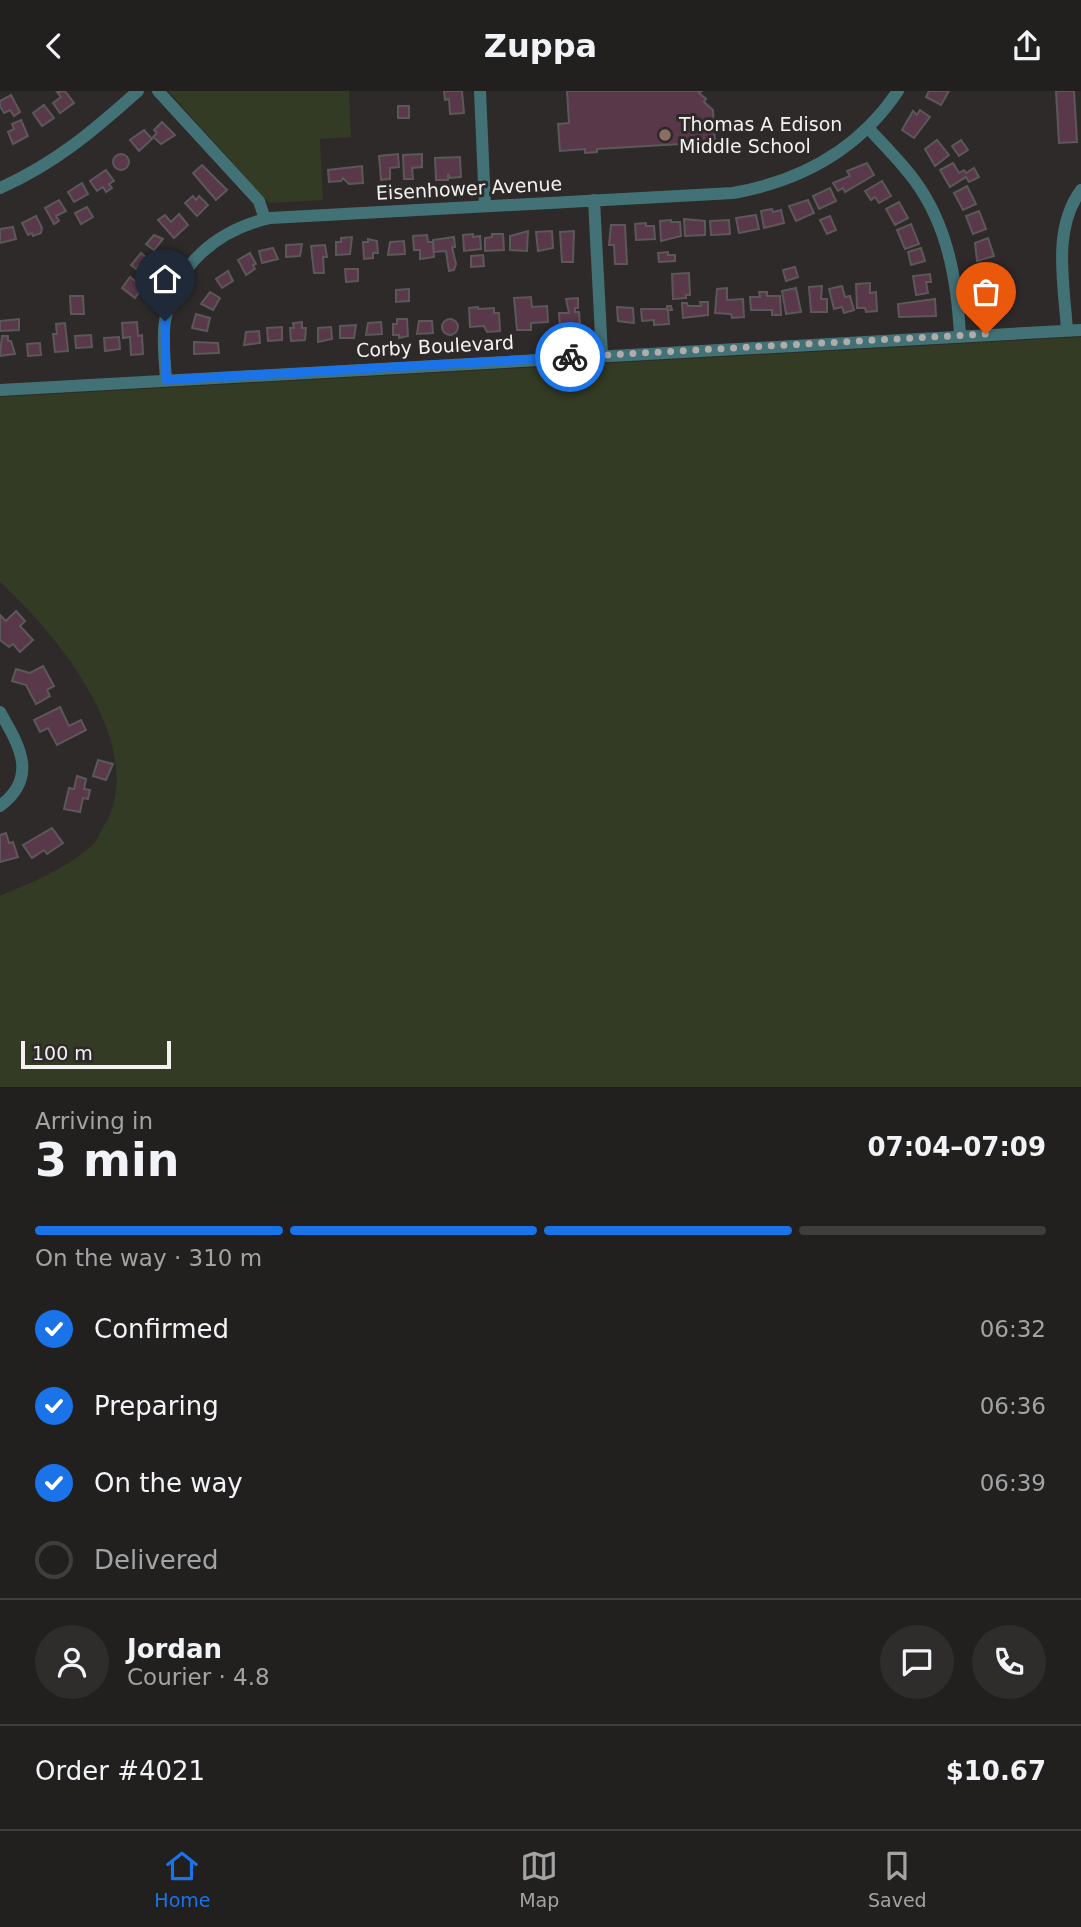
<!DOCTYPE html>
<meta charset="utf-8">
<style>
:root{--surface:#22201f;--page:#2e2d2c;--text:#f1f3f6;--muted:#a2a3a4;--line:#3f3e3d;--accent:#1a73e8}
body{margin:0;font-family:"DejaVu Sans",sans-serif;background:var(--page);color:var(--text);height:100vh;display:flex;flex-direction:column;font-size:26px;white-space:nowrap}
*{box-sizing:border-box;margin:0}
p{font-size:23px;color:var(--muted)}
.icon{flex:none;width:38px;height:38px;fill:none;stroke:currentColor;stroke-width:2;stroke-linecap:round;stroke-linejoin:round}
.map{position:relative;height:996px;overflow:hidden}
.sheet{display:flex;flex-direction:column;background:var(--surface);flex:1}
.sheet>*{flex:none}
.scale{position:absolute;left:21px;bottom:18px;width:150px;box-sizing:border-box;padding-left:7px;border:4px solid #f4f2f0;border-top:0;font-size:19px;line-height:24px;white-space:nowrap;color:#f4f2f0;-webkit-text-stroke:5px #2e2a29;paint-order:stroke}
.pin{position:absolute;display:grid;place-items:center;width:60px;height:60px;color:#fff;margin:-72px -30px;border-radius:50% 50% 50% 0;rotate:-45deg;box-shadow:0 0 7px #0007}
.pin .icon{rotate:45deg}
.courier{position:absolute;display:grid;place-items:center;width:70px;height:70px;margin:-35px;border:5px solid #1a73e8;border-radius:50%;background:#fff;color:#222;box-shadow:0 2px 9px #0007}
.overview em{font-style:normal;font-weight:700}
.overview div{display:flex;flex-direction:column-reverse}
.overview{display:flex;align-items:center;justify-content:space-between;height:119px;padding:0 35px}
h1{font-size:46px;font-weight:700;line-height:52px}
.bar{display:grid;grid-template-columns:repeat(4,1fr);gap:10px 7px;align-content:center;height:84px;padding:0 35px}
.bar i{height:9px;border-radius:5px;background:var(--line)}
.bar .selected{background:var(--accent)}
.bar p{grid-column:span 4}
.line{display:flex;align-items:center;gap:18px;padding:0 35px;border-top:2px solid var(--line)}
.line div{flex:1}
.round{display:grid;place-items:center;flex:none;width:74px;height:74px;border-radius:37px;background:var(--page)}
ol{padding:0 35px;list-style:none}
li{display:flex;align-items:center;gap:21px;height:77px}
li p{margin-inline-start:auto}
li .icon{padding:7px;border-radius:50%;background:var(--accent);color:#fff;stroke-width:4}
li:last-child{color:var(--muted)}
li i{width:38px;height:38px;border:4px solid var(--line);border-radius:50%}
header{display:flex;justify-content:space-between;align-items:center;height:91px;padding:0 35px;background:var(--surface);font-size:32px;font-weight:700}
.dock{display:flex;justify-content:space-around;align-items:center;height:98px;border-top:2px solid var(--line);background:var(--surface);font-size:19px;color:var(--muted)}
.dock a{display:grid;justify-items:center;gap:4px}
.dock .selected{color:var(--accent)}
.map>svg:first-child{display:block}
.green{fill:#333b25}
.building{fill:#59384a;stroke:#5c585a;stroke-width:2}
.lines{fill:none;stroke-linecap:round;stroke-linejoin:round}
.minor{stroke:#437276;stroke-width:12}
.done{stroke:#afacaa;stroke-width:7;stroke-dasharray:0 12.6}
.route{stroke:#1a73e8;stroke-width:9}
.education-dot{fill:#8d6e63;stroke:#2e2a29;stroke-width:2.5}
.labels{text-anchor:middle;stroke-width:6;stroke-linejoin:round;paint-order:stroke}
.poi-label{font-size:19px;fill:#f4f2f0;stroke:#2e2a29;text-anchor:start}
.street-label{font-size:19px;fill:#f4f2f0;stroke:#2e2a29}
</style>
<header><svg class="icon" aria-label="back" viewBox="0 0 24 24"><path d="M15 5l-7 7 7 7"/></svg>Zuppa<svg class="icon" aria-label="share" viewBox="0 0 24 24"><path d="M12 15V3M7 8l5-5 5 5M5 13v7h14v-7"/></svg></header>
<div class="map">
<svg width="1081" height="996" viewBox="0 0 1081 996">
<rect width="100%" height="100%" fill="#2e2a29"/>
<g class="green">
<polygon points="168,0 349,0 351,46 320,48 323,109 269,112"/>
<path d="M1081,246V996H0V805C30,792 64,779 89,757C96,752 100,742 104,735C151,656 56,542 0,491V306Z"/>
</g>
<g class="building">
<polygon points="65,0 74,12 60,22 53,12 61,6 57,1"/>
<polygon points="444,0 462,0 464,22 450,23 449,8 445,9"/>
<polygon points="567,0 702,0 699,2 706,8 704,11 713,19 715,51 597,58 597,61 585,62 585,58 560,60 558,33 569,32"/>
<polygon points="929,0 949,0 941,14 926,6"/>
<polygon points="1056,0 1074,0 1077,51 1059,52"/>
<polygon points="11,4 20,21 14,25 10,19 4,22 0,15 0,10"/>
<polygon points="44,14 54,27 42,35 33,22"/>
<rect x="398" y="15" width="11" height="12"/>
<polygon points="920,19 930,26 914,47 902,39 913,20 917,24"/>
<polygon points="21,29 28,45 13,53 8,41 14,38 12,33"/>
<polygon points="162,31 175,44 161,53 153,46 157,42 154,39"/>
<polygon points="144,39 152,48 139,60 130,49"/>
<polygon points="937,49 949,64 935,75 925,58"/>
<polygon points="961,49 968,59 959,65 952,55"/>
<polygon points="398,63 399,76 390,77 390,88 381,89 379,65"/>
<polygon points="422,63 422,76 412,77 413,88 404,88 403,64"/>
<circle cx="121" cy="71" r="8"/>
<polygon points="460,66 461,86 450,87 448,83 448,89 436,89 435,67"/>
<polygon points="867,72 874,84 845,101 843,97 838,100 833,92 850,85 847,80"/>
<polygon points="953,72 959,82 964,79 966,82 974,77 979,86 969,91 966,86 950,96 940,79"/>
<polygon points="202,74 227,99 216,109 193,82"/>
<polygon points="362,75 363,92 349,93 343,87 341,90 329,91 328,79"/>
<polygon points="106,79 114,90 109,93 112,97 106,101 103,96 97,100 90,90"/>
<polygon points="882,90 891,105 879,112 875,106 871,109 865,100"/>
<polygon points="82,92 88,103 74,111 68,101"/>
<polygon points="967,95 976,113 963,119 954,102"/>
<polygon points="830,97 836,110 819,118 813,105"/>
<polygon points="193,105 196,109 199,105 208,114 197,125 185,112"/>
<polygon points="59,109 66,120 56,125 59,130 54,133 45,117"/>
<polygon points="808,109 814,122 796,130 789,115"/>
<polygon points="899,111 908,127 895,134 886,118"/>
<polygon points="87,116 93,126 81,133 75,122"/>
<polygon points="772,118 773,121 781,119 784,132 764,137 761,120"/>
<polygon points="979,120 986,138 973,143 966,125"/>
<polygon points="179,123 188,134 174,147 158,129 165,124 171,131"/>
<polygon points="756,124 759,138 739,142 736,127"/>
<polygon points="36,125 42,137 41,142 33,145 32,142 28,144 22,132"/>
<polygon points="830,125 836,139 827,143 820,129"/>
<polygon points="684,128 705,130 705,144 685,145"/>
<polygon points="671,129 671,131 680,131 681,145 661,150 660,130"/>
<polygon points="729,129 730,143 711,144 710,130"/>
<polygon points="646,132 646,135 654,135 655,148 636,149 635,133"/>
<polygon points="911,133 919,153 905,158 897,139"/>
<polygon points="611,134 625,134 627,173 615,173 614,154 609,154"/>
<polygon points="13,136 16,148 0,152 0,138"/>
<polygon points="528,140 527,160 510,159 510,145"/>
<polygon points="552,140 553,157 538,160 536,141"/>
<polygon points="574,140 573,171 562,171 560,141"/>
<polygon points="473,143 473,146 480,145 481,158 464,160 463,144"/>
<polygon points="492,143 503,143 504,159 485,160 485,147 492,146"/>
<polygon points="154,144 163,148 154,159 146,153"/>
<polygon points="427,144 428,151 433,151 434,166 420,168 420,159 414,159 413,145"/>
<polygon points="352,146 350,163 336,164 336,151 341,151 341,147"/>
<polygon points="454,146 455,156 452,156 456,173 454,179 449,180 446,160 434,161 433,149"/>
<polygon points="988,147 994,165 977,170 975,152"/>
<polygon points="368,148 377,150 378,162 373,162 373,167 364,168 363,151 368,151"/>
<polygon points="404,150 405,163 388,164 390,151"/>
<polygon points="302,153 300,165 286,166 286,154"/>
<polygon points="325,154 327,166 323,166 324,182 314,182 311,155"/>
<polygon points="273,157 278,168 262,172 259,160"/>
<polygon points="921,157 925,170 911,174 908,161"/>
<polygon points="668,161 668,164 675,164 675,170 659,171 658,162"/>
<polygon points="141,162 157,176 149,185 138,175 136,178 131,174"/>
<polygon points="250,162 256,173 253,174 255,178 246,184 238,169"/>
<polygon points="483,164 484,175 471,176 471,165"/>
<polygon points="996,174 998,187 1003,187 1004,192 983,196 980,177"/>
<polygon points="795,176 798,186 786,190 783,179"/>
<polygon points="345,178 358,178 358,190 346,191"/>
<polygon points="228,180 233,190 222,197 216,188"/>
<polygon points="689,182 690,204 686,204 686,207 673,208 672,183"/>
<polygon points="930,183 931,191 926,191 928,202 916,204 913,185"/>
<polygon points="130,186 143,196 135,207 122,197"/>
<polygon points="870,192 870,202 876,201 877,220 866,221 865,217 857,217 856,193"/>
<polygon points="822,195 821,208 827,208 827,221 811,221 809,196"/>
<polygon points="842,195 845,206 850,205 854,219 844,222 842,216 834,218 829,198"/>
<polygon points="727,197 727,209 743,208 744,226 732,227 731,223 715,222 717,198"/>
<polygon points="796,197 801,221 786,223 782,200"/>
<polygon points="409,198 409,210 396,211 396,199"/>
<polygon points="210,201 220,207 213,219 201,213"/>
<polygon points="759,201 767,201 767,205 780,205 781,224 772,224 772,219 751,219 750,206 760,206"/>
<polygon points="1011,201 1012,215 1004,216 1004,220 992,221 992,215 984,216 983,203"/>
<polygon points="70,205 83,205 84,223 71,223"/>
<polygon points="531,206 532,216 547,215 548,231 531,232 531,239 517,239 514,207"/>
<polygon points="578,207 578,217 575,217 575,221 579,221 580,233 560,236 559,222 569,222 566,208"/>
<polygon points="935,208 936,225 899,226 898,213"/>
<polygon points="700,211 708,211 708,224 683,227 682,212 687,212 688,215 701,215"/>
<polygon points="667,215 671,215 672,219 668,219 669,233 654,234 654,229 642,230 641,218 667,218"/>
<polygon points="478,216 478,218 494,217 494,222 499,222 500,240 487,241 484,235 470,236 469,217"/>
<polygon points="617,216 633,217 634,232 618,230"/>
<polygon points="196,223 210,227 207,240 192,237"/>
<polygon points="19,228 19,239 0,240 0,230"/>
<polygon points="397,228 407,228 408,245 399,247 399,244 393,244 393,233 397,233"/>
<circle cx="450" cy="236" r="8"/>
<polygon points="419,230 432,230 433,242 417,243"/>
<polygon points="137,231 138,245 142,244 143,263 131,264 130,246 123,247 122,232"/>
<polygon points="302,231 302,237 306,237 305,249 291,250 290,237 294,237 293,232"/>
<polygon points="381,231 382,243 366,244 368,232"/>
<polygon points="65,232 68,260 55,261 53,243 57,243 56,233"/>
<polygon points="356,234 354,247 340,247 340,235"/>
<polygon points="282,236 282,249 268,250 267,237"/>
<polygon points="331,236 332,248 318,251 318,237"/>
<polygon points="259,240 260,252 244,254 246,241"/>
<polygon points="91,244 92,256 76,257 75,245"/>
<polygon points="2,245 8,245 8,250 11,250 15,263 0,265"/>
<polygon points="119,246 120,258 105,260 104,247"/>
<polygon points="194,251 218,252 219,262 194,263"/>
<polygon points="40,252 41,264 28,265 27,253"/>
<polygon points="16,520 25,530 20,535 33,549 20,561 13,553 9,556 0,549 0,524 6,530"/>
<polygon points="43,575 54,595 47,599 50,605 36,613 26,594 12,590 16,578 30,582"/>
<polygon points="60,616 69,635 81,629 86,639 57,654 48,637 40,641 34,629"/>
<polygon points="98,669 113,673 106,689 93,685"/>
<polygon points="77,685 86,688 84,698 90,699 88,708 83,707 80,721 64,718 69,697 74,698"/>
<polygon points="52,737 63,752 47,763 44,759 32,767 23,754"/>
<polygon points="6,742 9,752 13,751 18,766 0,771 0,744"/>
</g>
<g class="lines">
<g class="minor">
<polyline points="158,0 259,110 265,128"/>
<polyline points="480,0 485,115"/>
<path d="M868,37C884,54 901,71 915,90C948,135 957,190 960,244"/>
<path d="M0,97C56,72 93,40 138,0"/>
<polyline points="594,109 602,264"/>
<path d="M1067,239C1064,193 1052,138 1081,99"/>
<path d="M166,289C165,270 162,249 165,230C175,174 217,139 270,127L733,102C801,90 859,58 898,0"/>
<polyline points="0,299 1081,239"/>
<path d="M0,621C19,654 39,686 0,715"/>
</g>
</g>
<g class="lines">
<polyline class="done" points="570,266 986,243"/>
<polyline class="route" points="165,230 166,289 570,266"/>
</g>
<circle class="education-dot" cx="665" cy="44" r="7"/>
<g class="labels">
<g class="poi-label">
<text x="679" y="40">Thomas A Edison<tspan x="679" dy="22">Middle School</tspan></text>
</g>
<g class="street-label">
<text transform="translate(469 97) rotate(-3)" y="7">Eisenhower Avenue</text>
<text transform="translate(435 255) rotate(-3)" y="7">Corby Boulevard</text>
</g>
</g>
</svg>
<div class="scale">100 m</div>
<div class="pin" style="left:986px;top:243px;background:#ea580c"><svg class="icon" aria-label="bag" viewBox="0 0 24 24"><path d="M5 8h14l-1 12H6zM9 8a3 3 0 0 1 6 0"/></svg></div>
<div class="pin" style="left:165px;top:230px;background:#1f2937"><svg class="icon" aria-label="home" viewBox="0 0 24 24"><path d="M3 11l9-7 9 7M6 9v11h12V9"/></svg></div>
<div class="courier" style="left:570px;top:266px"><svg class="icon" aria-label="bike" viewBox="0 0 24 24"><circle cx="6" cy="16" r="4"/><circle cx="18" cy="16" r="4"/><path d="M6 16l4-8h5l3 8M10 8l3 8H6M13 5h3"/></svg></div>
</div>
<section class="sheet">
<div class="overview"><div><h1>3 min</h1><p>Arriving in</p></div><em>07:04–07:09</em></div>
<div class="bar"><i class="selected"></i><i class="selected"></i><i class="selected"></i><i></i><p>On the way · 310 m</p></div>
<ol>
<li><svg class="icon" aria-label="check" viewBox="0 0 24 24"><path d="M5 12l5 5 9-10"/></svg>Confirmed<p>06:32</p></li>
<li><svg class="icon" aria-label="check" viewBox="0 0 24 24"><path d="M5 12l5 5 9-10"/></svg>Preparing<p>06:36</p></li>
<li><svg class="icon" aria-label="check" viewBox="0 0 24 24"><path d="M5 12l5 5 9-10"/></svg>On the way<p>06:39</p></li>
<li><i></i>Delivered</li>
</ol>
<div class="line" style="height:126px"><a class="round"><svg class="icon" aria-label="person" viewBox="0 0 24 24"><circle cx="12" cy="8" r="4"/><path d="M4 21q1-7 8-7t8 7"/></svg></a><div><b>Jordan</b><p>Courier · 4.8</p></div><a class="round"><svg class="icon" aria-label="chat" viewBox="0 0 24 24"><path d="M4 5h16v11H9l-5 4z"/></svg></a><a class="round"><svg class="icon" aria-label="phone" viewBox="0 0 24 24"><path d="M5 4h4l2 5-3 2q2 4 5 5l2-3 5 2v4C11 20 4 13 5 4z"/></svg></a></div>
<div class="line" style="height:91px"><div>Order #4021</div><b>$10.67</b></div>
</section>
<nav class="dock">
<a class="selected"><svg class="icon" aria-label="home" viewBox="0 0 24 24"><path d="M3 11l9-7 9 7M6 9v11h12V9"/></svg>Home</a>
<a><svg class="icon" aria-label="map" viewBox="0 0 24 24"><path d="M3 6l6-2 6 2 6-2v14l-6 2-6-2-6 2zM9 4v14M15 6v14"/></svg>Map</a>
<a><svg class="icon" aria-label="saved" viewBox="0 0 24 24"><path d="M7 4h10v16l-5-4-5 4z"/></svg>Saved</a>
</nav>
